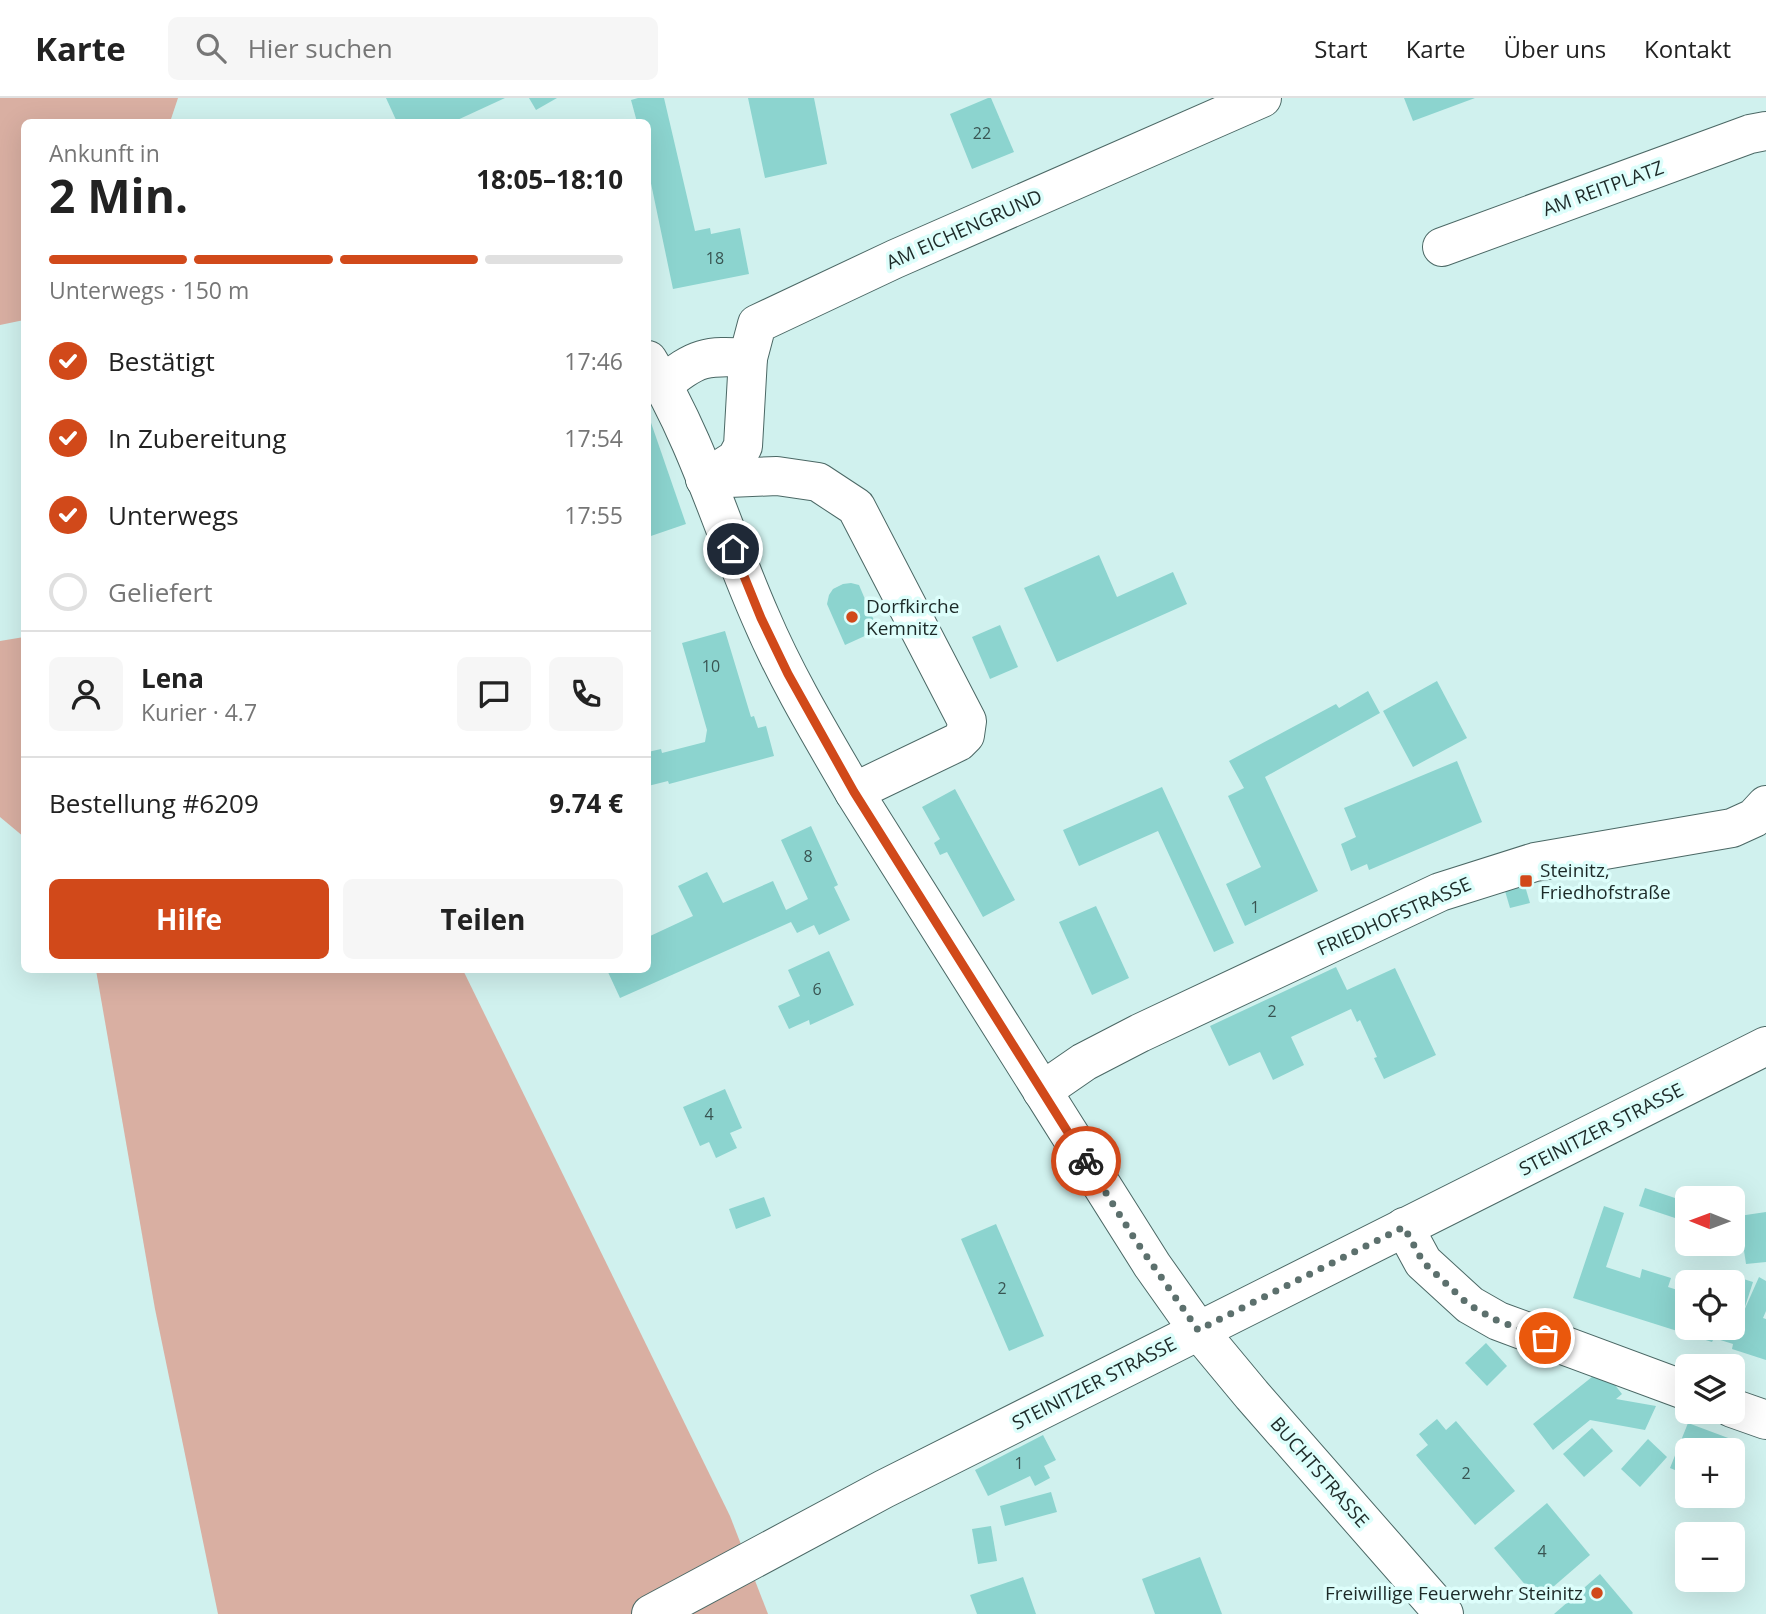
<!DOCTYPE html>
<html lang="de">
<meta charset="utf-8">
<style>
:root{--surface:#fff;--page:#f6f6f6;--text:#222;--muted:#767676;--line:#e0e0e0;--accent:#d1491a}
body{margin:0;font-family:"Open Sans",sans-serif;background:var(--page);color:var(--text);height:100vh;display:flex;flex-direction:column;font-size:26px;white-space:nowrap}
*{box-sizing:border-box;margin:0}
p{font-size:23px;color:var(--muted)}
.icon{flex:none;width:38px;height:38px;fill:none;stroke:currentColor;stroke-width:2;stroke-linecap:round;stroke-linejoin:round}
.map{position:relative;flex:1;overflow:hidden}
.details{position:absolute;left:21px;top:21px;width:630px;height:854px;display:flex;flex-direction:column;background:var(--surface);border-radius:10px;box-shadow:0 7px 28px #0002}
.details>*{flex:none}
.needle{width:46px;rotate:271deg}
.controls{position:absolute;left:1675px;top:1088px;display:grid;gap:14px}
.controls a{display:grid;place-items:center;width:70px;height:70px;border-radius:10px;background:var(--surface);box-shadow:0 7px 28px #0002;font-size:35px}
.pin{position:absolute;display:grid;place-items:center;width:60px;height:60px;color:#fff;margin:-30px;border:4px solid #fff;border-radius:50%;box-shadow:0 2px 7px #0007}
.courier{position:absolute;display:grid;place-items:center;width:70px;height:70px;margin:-35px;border:5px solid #d1491a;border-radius:50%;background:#fff;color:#222;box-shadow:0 2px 9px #0007}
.headline em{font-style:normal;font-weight:700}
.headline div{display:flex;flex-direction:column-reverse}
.headline{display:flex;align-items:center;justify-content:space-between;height:119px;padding:0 28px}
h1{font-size:46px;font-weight:700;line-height:52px}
.bar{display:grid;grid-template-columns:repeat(4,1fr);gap:10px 7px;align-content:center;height:84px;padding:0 28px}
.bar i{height:9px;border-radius:5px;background:var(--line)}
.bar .selected{background:var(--accent)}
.bar p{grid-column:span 4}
.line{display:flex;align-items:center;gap:18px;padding:0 28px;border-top:2px solid var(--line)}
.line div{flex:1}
.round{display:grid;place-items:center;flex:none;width:74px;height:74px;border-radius:10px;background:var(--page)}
ol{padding:0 28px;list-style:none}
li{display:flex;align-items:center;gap:21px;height:77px}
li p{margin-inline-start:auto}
li .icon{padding:7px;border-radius:50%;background:var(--accent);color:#fff;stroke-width:4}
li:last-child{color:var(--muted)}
li i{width:38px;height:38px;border:4px solid var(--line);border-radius:50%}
.action{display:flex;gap:14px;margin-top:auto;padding:14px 28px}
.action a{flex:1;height:80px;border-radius:10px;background:var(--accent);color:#fff;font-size:28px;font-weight:700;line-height:80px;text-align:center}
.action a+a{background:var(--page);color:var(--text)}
header{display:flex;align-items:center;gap:42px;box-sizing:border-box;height:98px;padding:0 35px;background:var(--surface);border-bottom:2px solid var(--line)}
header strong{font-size:33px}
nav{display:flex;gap:38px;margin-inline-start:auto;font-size:24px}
.search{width:490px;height:63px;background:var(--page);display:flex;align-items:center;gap:18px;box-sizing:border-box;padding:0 24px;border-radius:10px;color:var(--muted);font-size:26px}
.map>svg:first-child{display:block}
.green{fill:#d9afa2}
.building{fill:#8cd4cf}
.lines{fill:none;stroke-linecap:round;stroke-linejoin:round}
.minor-casing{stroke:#4b6865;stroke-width:40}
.minor{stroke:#fff;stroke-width:38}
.done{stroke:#5c706d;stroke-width:7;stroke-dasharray:0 12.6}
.route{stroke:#d1491a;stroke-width:9}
.poi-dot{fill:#d1491a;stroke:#ddfefb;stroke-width:2.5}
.labels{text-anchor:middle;stroke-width:7;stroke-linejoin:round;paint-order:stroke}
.number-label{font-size:16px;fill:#395452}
.street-label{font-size:19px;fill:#1d2a28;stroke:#ddfefb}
.poi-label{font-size:19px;fill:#1d2a28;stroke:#ddfefb;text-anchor:start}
</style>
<header>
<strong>Karte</strong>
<div class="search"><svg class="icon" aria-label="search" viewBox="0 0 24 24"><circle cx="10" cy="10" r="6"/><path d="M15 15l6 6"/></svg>Hier suchen</div>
<nav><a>Start</a><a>Karte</a><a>Über uns</a><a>Kontakt</a></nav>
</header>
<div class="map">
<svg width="1766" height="1516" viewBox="0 0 1766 1516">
<rect width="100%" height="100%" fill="#d0f1ee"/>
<g class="green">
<polygon points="0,0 178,0 170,24 24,24 24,222 0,227"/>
<polygon points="24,539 24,739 0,719 0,543"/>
<polygon points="96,872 463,872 730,1418 768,1516 218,1516 155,1211"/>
</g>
<g class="building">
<polygon points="386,0 505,0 453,24 397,24"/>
<polygon points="529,0 557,0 536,12"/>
<polygon points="638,0 664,0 695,133 710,130 711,136 740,130 749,176 673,191 648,71 648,24 637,24 631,2"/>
<polygon points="748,0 814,0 827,66 765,80"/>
<polygon points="988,0 991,0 1014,54 972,71 950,16"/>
<polygon points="1404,0 1475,0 1413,23"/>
<polygon points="648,316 686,426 648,439"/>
<polygon points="1099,457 1117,499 1173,474 1187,506 1057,564 1024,490"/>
<polygon points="851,485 859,487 878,532 845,547 827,506 829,497 833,491 843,486"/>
<polygon points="1000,527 1018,569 990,581 972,539"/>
<polygon points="725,533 751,619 754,618 758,630 766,628 774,658 669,686 668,683 648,688 648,654 661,651 662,655 705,644 707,632 682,545"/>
<polygon points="1437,583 1467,640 1413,669 1383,613"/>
<polygon points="1368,593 1380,615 1265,679 1318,793 1245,828 1226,786 1261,769 1228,698 1244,690 1229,663 1336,606 1339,610"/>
<polygon points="1457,663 1482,724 1369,772 1367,766 1351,773 1341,746 1356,739 1344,710"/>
<polygon points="1162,689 1234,845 1214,854 1158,733 1079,768 1063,732"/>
<polygon points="955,691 1015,802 983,819 947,754 940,757 934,745 940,741 922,709"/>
<polygon points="811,728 838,787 834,789 850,822 819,837 814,827 797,835 791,824 620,900 607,872 648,872 648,839 693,818 678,788 707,774 723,805 773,783 786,812 808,801 781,742"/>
<polygon points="1525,788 1530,805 1510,810 1505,793"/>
<polygon points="1096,808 1129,880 1092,897 1059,824"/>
<polygon points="829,853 854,907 810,927 809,922 789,931 778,908 800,898 788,872"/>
<polygon points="1336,869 1347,892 1395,870 1436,957 1384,981 1374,960 1377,959 1360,922 1357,924 1351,911 1291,939 1304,967 1273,982 1260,954 1229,968 1210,928"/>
<polygon points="725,991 742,1030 730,1035 737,1050 716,1060 709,1044 700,1048 683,1009"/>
<polygon points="1645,1090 1687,1104 1687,1124 1639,1108"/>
<polygon points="764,1099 771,1118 736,1131 729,1111"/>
<polygon points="1604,1108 1624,1115 1606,1169 1640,1180 1642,1171 1671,1180 1668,1189 1687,1195 1687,1230 1732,1230 1732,1185 1734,1178 1753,1184 1743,1215 1759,1179 1766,1183 1766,1213 1763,1220 1766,1221 1766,1262 1732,1251 1733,1246 1714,1240 1712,1244 1573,1200"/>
<polygon points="1766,1114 1766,1164 1746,1166 1739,1118"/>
<polygon points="996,1126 1044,1238 1009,1253 961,1141"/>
<polygon points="1486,1245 1507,1268 1487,1288 1465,1265"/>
<polygon points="1597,1275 1611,1282 1622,1296 1616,1301 1656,1308 1645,1332 1590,1322 1553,1352 1533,1326"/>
<polygon points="1437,1321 1446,1332 1456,1323 1515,1393 1475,1427 1416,1357 1428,1347 1419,1336"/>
<polygon points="1688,1325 1739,1344 1733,1360 1732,1353 1687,1353 1687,1377 1670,1370"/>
<polygon points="1592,1330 1613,1353 1584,1379 1563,1356"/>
<polygon points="1043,1337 1056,1362 1044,1368 1050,1380 1035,1388 1030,1378 988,1398 975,1372"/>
<polygon points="1648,1341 1667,1359 1640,1389 1621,1371"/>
<polygon points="1051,1394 1057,1414 1005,1428 1000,1408"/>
<polygon points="1547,1405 1590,1457 1538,1502 1494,1450"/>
<polygon points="991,1428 997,1463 978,1466 972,1431"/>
<polygon points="1200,1459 1222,1516 1155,1516 1142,1481"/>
<polygon points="1600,1476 1633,1515 1632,1516 1554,1516"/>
<polygon points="1023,1479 1036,1516 977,1516 970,1497"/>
</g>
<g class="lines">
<g class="minor-casing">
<g id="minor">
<polyline points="1442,149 1750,36 1766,33"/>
<path d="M648,262C698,342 723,434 761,520C787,581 821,637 854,694L1152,1167L1198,1232L1252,1297L1444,1516"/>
<path d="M663,287C695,259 707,257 748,260"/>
<polyline points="705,381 736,361 743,348 748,260 757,226 895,161 1262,0"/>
<polyline points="705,381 777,378 818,384 856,409 967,623 965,637 958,644 854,694"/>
<polyline points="1042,993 1084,964 1140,935 1440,794 1535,764 1732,730 1754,720 1766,707"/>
<polyline points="1404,1129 1423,1164 1470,1207 1498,1223 1687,1293"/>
<polyline points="1732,1310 1766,1322"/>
<polyline points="651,1516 884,1391 1766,948"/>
</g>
</g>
<use href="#minor" class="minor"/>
</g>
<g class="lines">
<polyline class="done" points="1086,1063 1136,1143 1198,1232 1404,1129 1423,1164 1469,1207 1498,1223 1545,1240"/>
<polyline class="route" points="733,451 761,520 788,576 854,694 1086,1063"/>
</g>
<g class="poi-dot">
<circle cx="852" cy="519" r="7"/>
<rect x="1519" y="776" width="14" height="14" rx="3.5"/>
<circle cx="1597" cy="1495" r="7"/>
</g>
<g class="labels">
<g class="number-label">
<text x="982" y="41">22</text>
<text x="715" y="166">18</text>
<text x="711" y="574">10</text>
<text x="808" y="764">8</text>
<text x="1255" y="815">1</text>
<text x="817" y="897">6</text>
<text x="1272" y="919">2</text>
<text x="709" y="1022">4</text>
<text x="1002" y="1196">2</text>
<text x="1019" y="1371">1</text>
<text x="1466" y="1381">2</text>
<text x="1542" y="1459">4</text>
</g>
<g class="street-label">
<text transform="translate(1603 90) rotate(-20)" y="7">AM REITPLATZ</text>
<text transform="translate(964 131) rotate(-24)" y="7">AM EICHENGRUND</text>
<text transform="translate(1394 818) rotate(-24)" y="7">FRIEDHOFSTRASSE</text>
<text transform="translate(1601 1031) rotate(-27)" y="7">STEINITZER STRASSE</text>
<text transform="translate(1094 1285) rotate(-27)" y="7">STEINITZER STRASSE</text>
<text transform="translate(1320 1374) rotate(49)" y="7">BUCHTSTRASSE</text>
</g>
<g class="poi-label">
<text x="866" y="515">Dorfkirche<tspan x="866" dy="22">Kemnitz</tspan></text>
<text x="1540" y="779">Steinitz,<tspan x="1540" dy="22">Friedhofstraße</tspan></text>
<text x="1583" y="1502" text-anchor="end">Freiwillige Feuerwehr Steinitz</text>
</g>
</g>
</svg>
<div class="controls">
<a><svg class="needle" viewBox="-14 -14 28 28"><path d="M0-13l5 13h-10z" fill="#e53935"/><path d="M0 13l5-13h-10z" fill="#767676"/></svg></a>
<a><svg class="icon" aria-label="locate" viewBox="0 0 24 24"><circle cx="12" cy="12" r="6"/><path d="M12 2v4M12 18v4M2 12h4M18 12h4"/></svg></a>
<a><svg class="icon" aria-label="layers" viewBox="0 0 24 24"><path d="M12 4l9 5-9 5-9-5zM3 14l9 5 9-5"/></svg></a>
<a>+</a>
<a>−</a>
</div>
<div class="pin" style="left:1545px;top:1240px;background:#ea580c"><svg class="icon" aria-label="bag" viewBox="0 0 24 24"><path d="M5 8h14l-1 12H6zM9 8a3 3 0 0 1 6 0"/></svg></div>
<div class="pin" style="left:733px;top:451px;background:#1f2937"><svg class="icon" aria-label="home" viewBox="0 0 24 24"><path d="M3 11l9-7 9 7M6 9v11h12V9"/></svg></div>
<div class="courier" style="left:1086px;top:1063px"><svg class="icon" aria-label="bike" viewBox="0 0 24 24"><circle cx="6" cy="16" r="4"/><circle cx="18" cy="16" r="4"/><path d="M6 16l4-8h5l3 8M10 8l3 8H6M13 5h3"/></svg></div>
<section class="details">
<div class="headline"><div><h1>2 Min.</h1><p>Ankunft in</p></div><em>18:05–18:10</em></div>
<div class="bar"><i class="selected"></i><i class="selected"></i><i class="selected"></i><i></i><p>Unterwegs · 150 m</p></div>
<ol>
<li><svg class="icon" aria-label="check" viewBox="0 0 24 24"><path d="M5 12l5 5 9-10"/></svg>Bestätigt<p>17:46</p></li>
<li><svg class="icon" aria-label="check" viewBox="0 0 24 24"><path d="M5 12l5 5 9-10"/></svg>In Zubereitung<p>17:54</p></li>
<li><svg class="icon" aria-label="check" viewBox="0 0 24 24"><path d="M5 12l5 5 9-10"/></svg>Unterwegs<p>17:55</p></li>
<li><i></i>Geliefert</li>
</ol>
<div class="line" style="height:126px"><a class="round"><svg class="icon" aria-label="person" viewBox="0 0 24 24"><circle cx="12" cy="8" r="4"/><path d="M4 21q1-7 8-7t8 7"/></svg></a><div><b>Lena</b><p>Kurier · 4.7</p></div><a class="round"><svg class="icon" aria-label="chat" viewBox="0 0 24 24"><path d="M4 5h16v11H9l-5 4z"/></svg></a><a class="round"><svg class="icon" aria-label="phone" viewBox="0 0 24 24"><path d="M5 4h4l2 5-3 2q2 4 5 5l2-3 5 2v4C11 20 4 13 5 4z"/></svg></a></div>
<div class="line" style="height:91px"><div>Bestellung #6209</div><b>9.74 €</b></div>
<div class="action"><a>Hilfe</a><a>Teilen</a></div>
</section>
</div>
